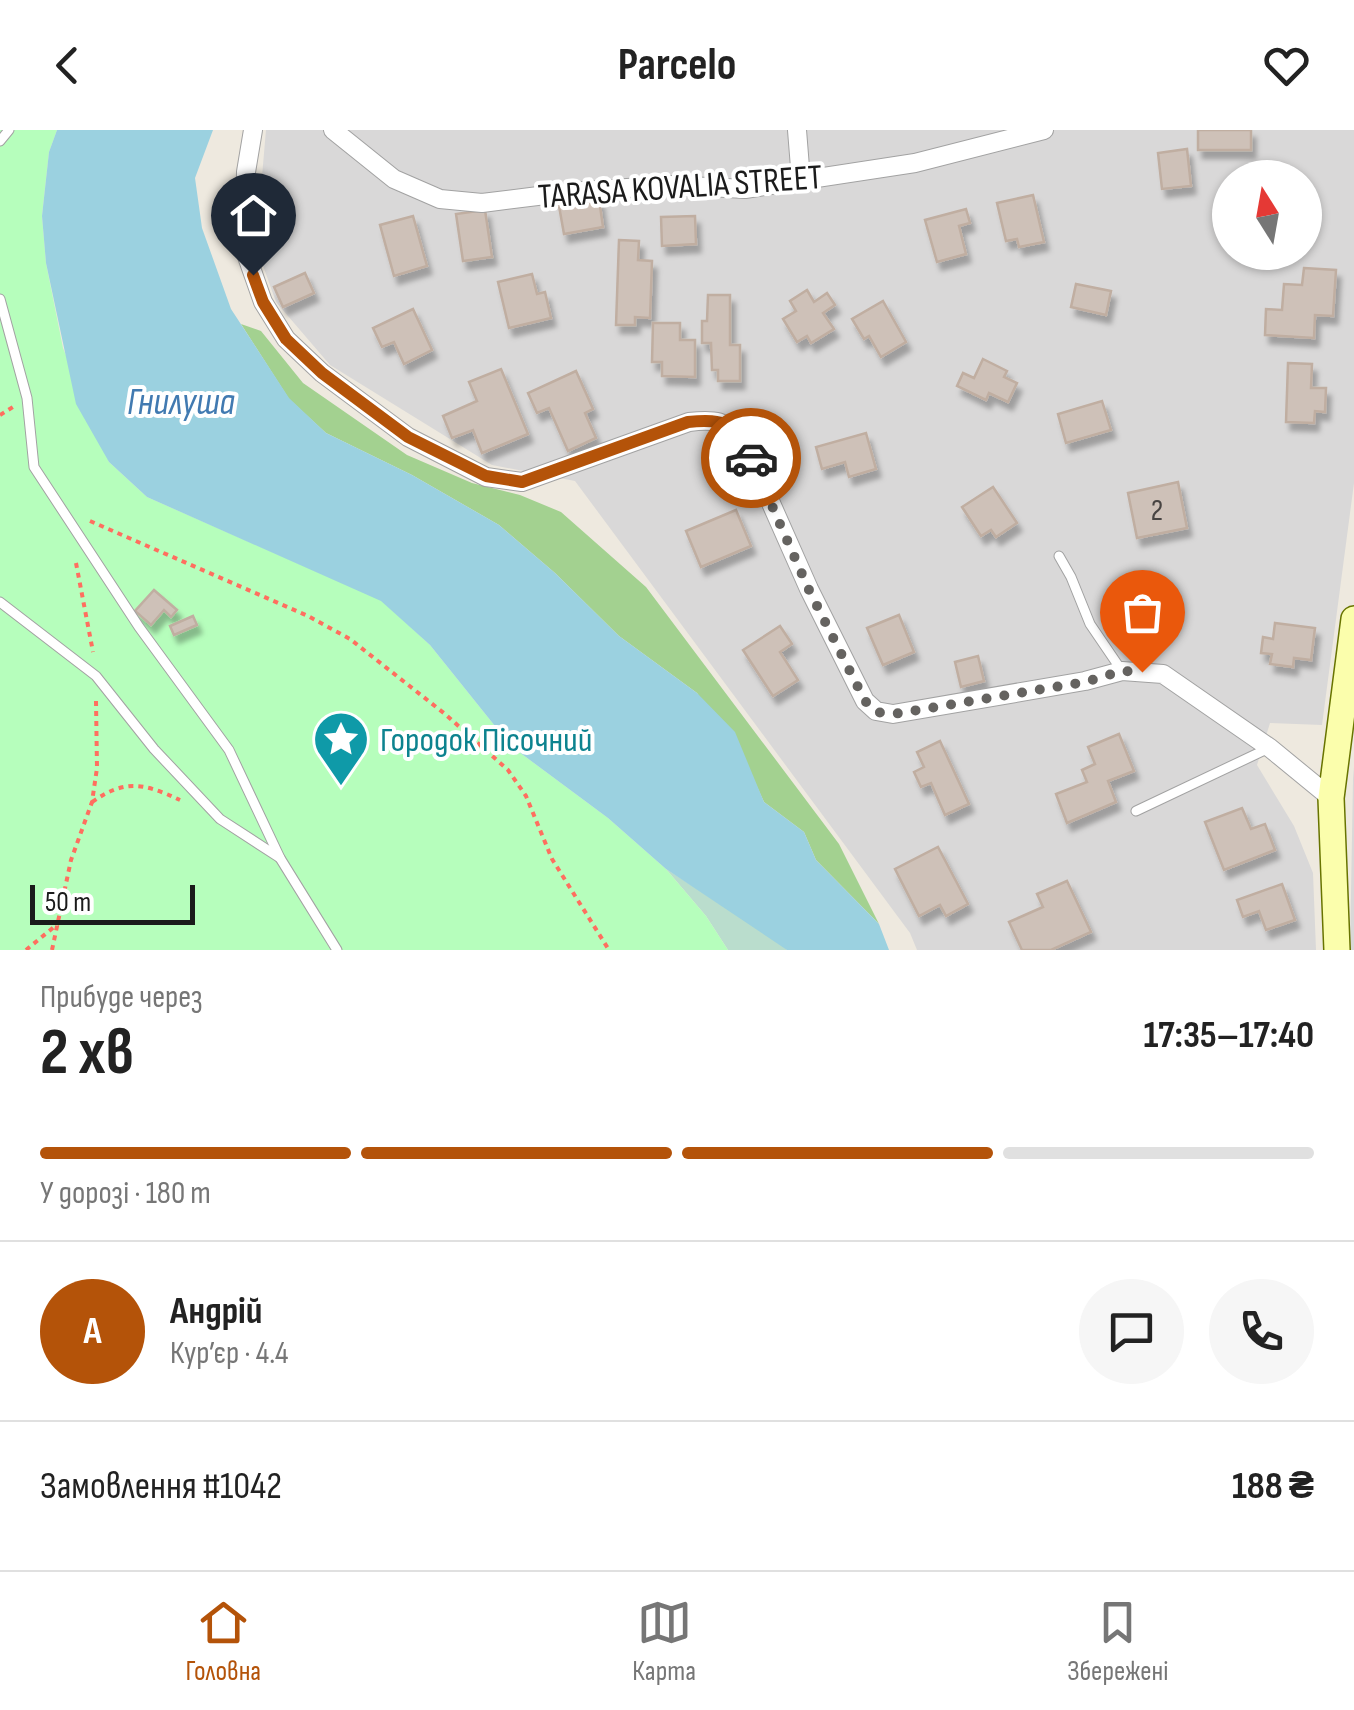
<!DOCTYPE html>
<html lang="uk">
<meta charset="utf-8">
<style>
:root{--surface:#fff;--page:#f6f6f6;--text:#222;--muted:#767676;--line:#e0e0e0;--accent:#b45309}
body{margin:0;font-family:"Sofia Sans Condensed",sans-serif;background:var(--page);color:var(--text);height:100vh;display:flex;flex-direction:column;font-size:38px;white-space:nowrap}
*{box-sizing:border-box;margin:0}
p{font-size:32px;color:var(--muted)}
.icon{flex:none;width:55px;height:55px;fill:none;stroke:currentColor;stroke-width:2;stroke-linecap:round;stroke-linejoin:round}
.map{position:relative;height:820px;overflow:hidden}
.drawer{display:flex;flex-direction:column;background:var(--surface);flex:1}
.drawer>*{flex:none}
.needle{width:65px;rotate:349deg}
.buttons{position:absolute;left:1212px;top:30px;display:grid;gap:20px}
.buttons a{display:grid;place-items:center;width:110px;height:110px;border-radius:50%;background:var(--surface);box-shadow:0 2px 8px #0004;font-size:50px}
.scale{position:absolute;left:30px;bottom:25px;width:165px;box-sizing:border-box;padding-left:10px;border:5px solid #1b1b1b;border-top:0;font-size:28px;line-height:35px;white-space:nowrap;color:#1b1b1b;-webkit-text-stroke:8px #fff;paint-order:stroke}
.pin{position:absolute;display:grid;place-items:center;width:85px;height:85px;color:#fff;margin:-102px -42px;border-radius:50% 50% 50% 0;rotate:-45deg;box-shadow:0 0 10px #0007}
.pin .icon{rotate:45deg}
.courier{position:absolute;display:grid;place-items:center;width:100px;height:100px;margin:-50px;border:8px solid #b45309;border-radius:50%;background:#fff;color:#222;box-shadow:0 2px 12px #0007}
.overview em{font-style:normal;font-weight:700}
.overview div{display:flex;flex-direction:column-reverse}
.overview{display:flex;align-items:center;justify-content:space-between;height:170px;padding:0 40px}
h1{font-size:65px;font-weight:700;line-height:75px}
.bar{display:grid;grid-template-columns:repeat(4,1fr);gap:15px 10px;align-content:center;height:120px;padding:0 40px}
.bar i{height:12px;border-radius:8px;background:var(--line)}
.bar .current{background:var(--accent)}
.bar p{grid-column:span 4}
.line{display:flex;align-items:center;gap:25px;padding:0 40px;border-top:2px solid var(--line)}
.line div{flex:1}
.round{display:grid;place-items:center;flex:none;width:105px;height:105px;border-radius:52px;background:var(--page)}
header{display:flex;justify-content:space-between;align-items:center;height:130px;padding:0 40px;background:var(--surface);font-size:45px;font-weight:700}
.tab-bar{display:flex;justify-content:space-around;align-items:center;height:140px;border-top:2px solid var(--line);background:var(--surface);font-size:28px;color:var(--muted)}
.tab-bar a{display:grid;justify-items:center;gap:5px}
.tab-bar .current{color:var(--accent)}
.map>svg:first-child{display:block}
.residential{fill:#d9d8d8;fill-rule:evenodd}
.forest{fill:#a3d190}
.wetland{fill:#baddcd}
.park{fill:#b6febc}
.water{fill:#9bd1e0}
.building{fill:#cec1b8;stroke:#c0aea1;stroke-width:2.5;filter:url(#shadow)}
.lines{fill:none;stroke-linecap:round;stroke-linejoin:round}
.lane-casing{stroke:#a2a2a2;stroke-width:11}
.street-casing{stroke:#a2a2a2;stroke-width:20}
.secondary-casing{stroke:#687400;stroke-width:28}
.path{stroke:#ff6e5f;stroke-width:4;stroke-dasharray:5 5;stroke-linecap:butt}
.lane{stroke:#fff;stroke-width:9}
.street{stroke:#fff;stroke-width:18}
.secondary{stroke:#fbfeac;stroke-width:25}
.done{stroke:#656360;stroke-width:10;stroke-dasharray:0 18}
.route{stroke:#b45309;stroke-width:12}
.labels{text-anchor:middle;stroke-width:8;stroke-linejoin:round;paint-order:stroke}
.number-label{font-size:30px;fill:#484442}
.street-label{font-size:35px;fill:#1b1b1b;stroke:#fff}
.culture-label{font-size:35px;fill:#0d838f;stroke:#fff;text-anchor:start}
.water-label{font-size:38px;font-style:italic;fill:#417ab1;stroke:#fff}
</style>
<header><svg class="icon" aria-label="back" viewBox="0 0 24 24"><path d="M15 5l-7 7 7 7"/></svg>Parcelo<svg class="icon" aria-label="heart" viewBox="0 0 24 24"><path d="M12 20l-8-8c-3-5 5-10 8-4 3-6 11-1 8 4z"/></svg></header>
<div class="map">
<svg width="1354" height="820" viewBox="0 0 1354 820">
<defs>
<filter id="shadow"><feDropShadow dx="4.5" dy="8" stdDeviation="2.5" flood-color="#0004"/></filter>
</defs>
<rect width="100%" height="100%" fill="#eee9df"/>
<g class="residential">
<path d="M266,0H1354V353L1322,595L1270,593L1257,635L1294,696L1313,743L1316,820H917L910,803L575,351L492,335L330,235L276,172L256,116ZM1230,48H1305V122H1230Z"/>
<polygon points="1354,637 1354,820 1350,820 1353,649"/>
</g>
<polygon class="forest" points="241,194 261,201 303,253 407,325 472,353 520,365 561,382 646,457 839,714 879,794 816,730 804,702 764,672 749,639 697,563 619,506 555,443 499,395 412,345 326,303 289,269"/>
<polygon class="wetland" points="666,739 781,813 787,820 728,820 706,786"/>
<polygon class="park" points="0,0 57,0 49,22 42,86 46,133 63,218 109,332 147,367 381,470 430,515 511,616 608,688 666,739 706,786 728,820 0,820"/>
<polygon class="water" points="57,0 213,0 195,48 202,98 231,179 289,268 326,303 412,345 499,395 555,443 619,506 697,563 735,602 764,672 804,702 816,730 879,794 889,820 787,820 666,739 608,688 511,616 430,515 381,471 147,367 109,332 76,274 46,133 42,86 49,22"/>
<g class="building">
<rect x="1198" y="0" width="53" height="20"/>
<polygon points="1187,19 1191,56 1162,59 1158,23"/>
<polygon points="1033,65 1044,112 1019,117 1017,109 1006,111 997,73"/>
<polygon points="599,69 603,97 564,104 559,76"/>
<polygon points="966,79 970,93 959,96 966,124 937,132 925,90"/>
<polygon points="485,80 492,127 463,131 456,84"/>
<polygon points="413,86 427,136 394,146 380,95"/>
<polygon points="695,86 696,114 662,116 661,87"/>
<polygon points="619,110 639,111 638,130 652,131 650,188 635,187 635,195 616,195"/>
<polygon points="1304,138 1336,140 1333,186 1315,185 1314,208 1265,205 1266,179 1282,180 1284,154 1302,155"/>
<polygon points="305,143 314,163 283,177 274,157"/>
<polygon points="532,144 537,164 545,162 551,188 509,198 498,152"/>
<polygon points="1076,154 1111,161 1106,185 1071,177"/>
<polygon points="807,160 814,172 827,163 835,175 823,183 834,199 811,213 807,206 797,212 783,189 796,181 790,171"/>
<polygon points="708,165 730,165 730,215 740,215 740,251 718,251 718,240 712,240 711,213 702,213 702,191 707,191"/>
<polygon points="883,171 906,212 881,227 869,206 864,209 852,189"/>
<polygon points="413,179 432,220 404,234 394,212 382,217 373,198"/>
<polygon points="653,193 680,193 680,210 695,210 695,247 662,246 662,232 652,232"/>
<polygon points="983,229 1007,241 1004,247 1017,253 1008,272 989,263 986,270 957,256 963,243 974,248"/>
<polygon points="1288,233 1312,234 1311,258 1326,258 1325,282 1315,281 1314,293 1286,292"/>
<polygon points="501,239 528,304 482,323 473,300 452,308 443,286 477,271 469,252"/>
<polygon points="576,241 593,279 585,283 596,308 568,321 549,278 537,283 528,263"/>
<polygon points="1102,271 1111,300 1066,313 1058,284"/>
<polygon points="866,303 876,339 849,347 845,332 822,339 816,317"/>
<polygon points="1178,352 1187,398 1137,408 1128,363"/>
<polygon points="993,357 1017,393 996,407 991,400 981,406 962,377"/>
<polygon points="736,380 751,416 701,437 686,401"/>
<polygon points="154,460 177,480 171,487 164,480 151,495 135,481"/>
<polygon points="899,485 914,522 883,535 867,498"/>
<polygon points="193,486 197,495 174,505 170,496"/>
<polygon points="1275,493 1315,498 1311,530 1294,528 1293,537 1270,534 1272,524 1261,523 1263,507 1273,509"/>
<polygon points="780,496 792,514 780,522 798,550 773,566 743,520"/>
<polygon points="978,526 984,551 961,557 955,532"/>
<polygon points="1119,604 1134,641 1108,651 1116,672 1067,693 1056,664 1087,652 1082,640 1095,634 1088,617"/>
<polygon points="940,611 969,674 945,685 931,653 921,657 914,642 924,637 917,622"/>
<polygon points="1242,678 1251,699 1265,694 1275,720 1224,740 1205,692"/>
<polygon points="938,717 968,774 946,786 940,775 919,786 895,739"/>
<polygon points="1067,751 1091,802 1051,820 1022,820 1009,792 1043,777 1037,764"/>
<polygon points="1282,754 1295,790 1266,800 1259,781 1243,787 1237,770"/>
</g>
<g class="lines">
<g class="lane-casing">
<g id="lane">
<polyline points="0,11 9,0"/>
<polyline points="0,169 27,268 34,337 139,497 229,620 280,728 337,820"/>
<polyline points="1059,426 1071,447 1090,494 1122,541"/>
<polyline points="0,472 96,546 154,619 220,689 280,728"/>
<polyline points="1136,681 1269,618"/>
</g>
</g>
<g class="street-casing">
<g id="street">
<path d="M253,0L246,42L244,118L263,172L286,209L322,243L408,307L486,347L522,352L689,292C714,289 726,290 743,310L809,459L865,571L876,581L893,584L1085,551L1122,541L1163,544L1270,618L1331,668"/>
<polyline points="333,0 394,49 440,69 482,73 570,62 670,55 745,59 915,33 1044,0"/>
<polyline points="797,0 801,50"/>
</g>
</g>
<g class="secondary-casing">
<polyline id="secondary" points="1337,820 1331,668 1354,489"/>
</g>
<g class="path">
<polyline points="0,285 13,277"/>
<polyline points="90,391 308,486 350,509 445,584 508,640 526,666 552,729 609,820"/>
<polyline points="76,433 93,522"/>
<path d="M92,672C125,649 144,653 180,670"/>
<polyline points="26,820 60,792"/>
<polyline points="52,820 71,730 92,672 97,638 96,571"/>
</g>
<use href="#lane" class="lane"/>
<use href="#street" class="street"/>
<use href="#secondary" class="secondary"/>
</g>
<g class="lines">
<polyline class="done" points="751,328 809,460 865,571 876,582 894,584 1085,552 1122,541 1142,542"/>
<path class="route" d="M253,145L263,172L286,209L322,243L408,307L486,346L522,352L688,292C726,288 735,294 751,328"/>
</g>
<defs>
<g id="sight-pin" transform="scale(2.875)"><path d="M0 17L-7.5 6A9.5 9.5 0 1 1 7.5 6Z" fill="#0f9aa8" stroke="#fff"/><path d="M0-6L1.8-2.2L6-1.7L2.9 1.2L3.7 5.4L0 3.3L-3.7 5.4L-2.9 1.2L-6-1.7L-1.8-2.2Z" fill="#fff"/></g>
</defs>
<g fill-rule="evenodd">
<use href="#sight-pin" x="341" y="609"/>
</g>
<g class="labels">
<g class="number-label">
<text x="1157" y="390">2</text>
</g>
<g class="street-label">
<text transform="translate(680 56) rotate(-4)" y="12">TARASA KOVALIA STREET</text>
</g>
<g class="culture-label">
<text x="380" y="621">Городок Пісочний</text>
</g>
<g class="water-label">
<text x="181" y="284">Гнилуша</text>
</g>
</g>
</svg>
<div class="buttons">
<a><svg class="needle" viewBox="-14 -14 28 28"><path d="M0-13l5 13h-10z" fill="#e53935"/><path d="M0 13l5-13h-10z" fill="#767676"/></svg></a>
</div>
<div class="scale">50 m</div>
<div class="pin" style="left:1142px;top:542px;background:#ea580c"><svg class="icon" aria-label="bag" viewBox="0 0 24 24"><path d="M5 8h14l-1 12H6zM9 8a3 3 0 0 1 6 0"/></svg></div>
<div class="pin" style="left:253px;top:145px;background:#1f2937"><svg class="icon" aria-label="home" viewBox="0 0 24 24"><path d="M3 11l9-7 9 7M6 9v11h12V9"/></svg></div>
<div class="courier" style="left:751px;top:328px"><svg class="icon" aria-label="car" viewBox="0 0 24 24"><path d="M5 17H2v-5l4-1 3-4h7l3 4 3 1v5h-3M9 17h6M6 11h13"/><circle cx="7" cy="17" r="2"/><circle cx="17" cy="17" r="2"/></svg></div>
</div>
<section class="drawer">
<div class="overview"><div><h1>2 хв</h1><p>Прибуде через</p></div><em>17:35–17:40</em></div>
<div class="bar"><i class="current"></i><i class="current"></i><i class="current"></i><i></i><p>У дорозі · 180 m</p></div>
<div class="line" style="height:180px"><b class="round" style="background:var(--accent);color:#fff">А</b><div><b>Андрій</b><p>Кур’єр · 4.4</p></div><a class="round"><svg class="icon" aria-label="chat" viewBox="0 0 24 24"><path d="M4 5h16v11H9l-5 4z"/></svg></a><a class="round"><svg class="icon" aria-label="phone" viewBox="0 0 24 24"><path d="M5 4h4l2 5-3 2q2 4 5 5l2-3 5 2v4C11 20 4 13 5 4z"/></svg></a></div>
<div class="line" style="height:130px"><div>Замовлення #1042</div><b>188 ₴</b></div>
</section>
<nav class="tab-bar">
<a class="current"><svg class="icon" aria-label="home" viewBox="0 0 24 24"><path d="M3 11l9-7 9 7M6 9v11h12V9"/></svg>Головна</a>
<a><svg class="icon" aria-label="map" viewBox="0 0 24 24"><path d="M3 6l6-2 6 2 6-2v14l-6 2-6-2-6 2zM9 4v14M15 6v14"/></svg>Карта</a>
<a><svg class="icon" aria-label="saved" viewBox="0 0 24 24"><path d="M7 4h10v16l-5-4-5 4z"/></svg>Збережені</a>
</nav>
